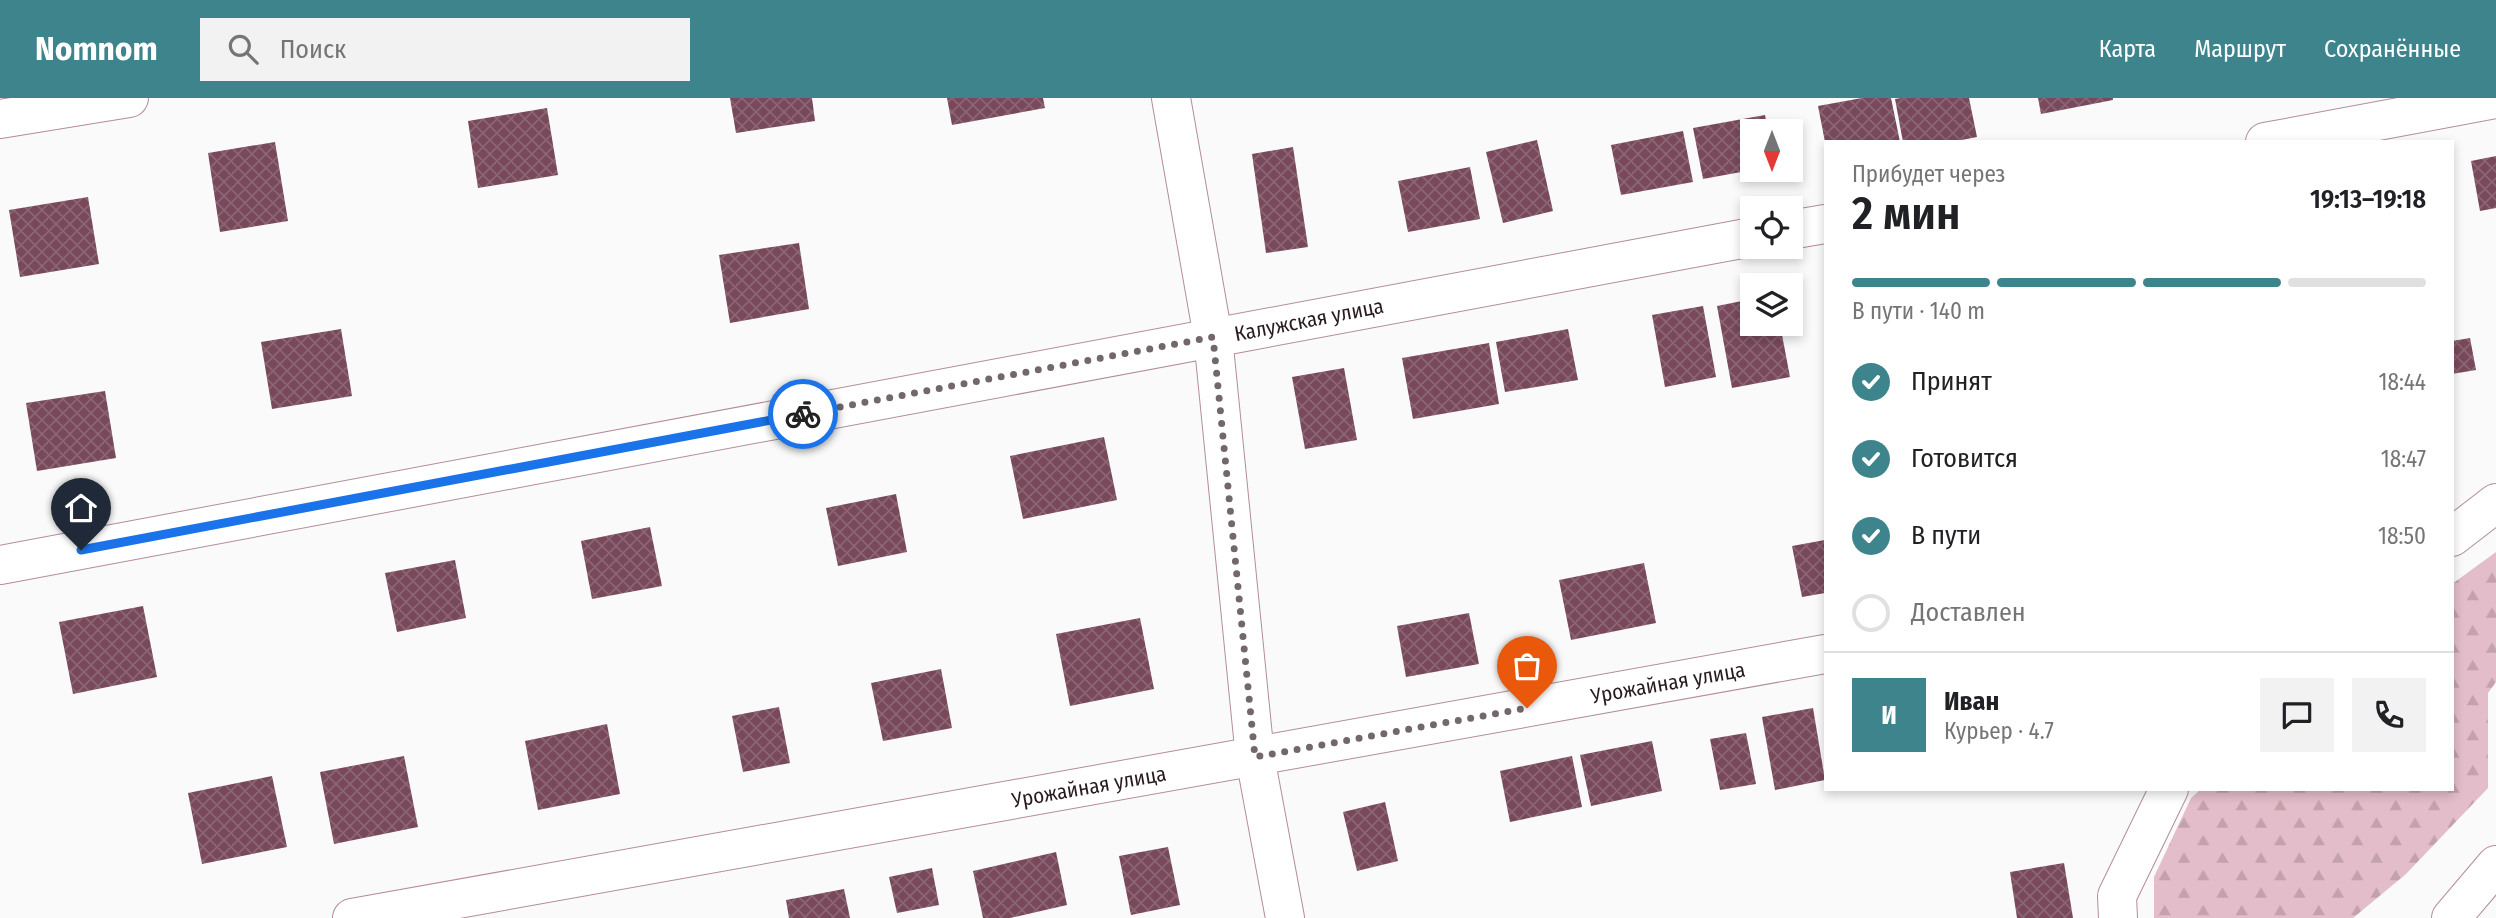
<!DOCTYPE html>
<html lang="ru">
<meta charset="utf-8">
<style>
:root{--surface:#fff;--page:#f2f2f2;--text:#202124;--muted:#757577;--line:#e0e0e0;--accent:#3d848d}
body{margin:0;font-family:"Fira Sans Condensed",sans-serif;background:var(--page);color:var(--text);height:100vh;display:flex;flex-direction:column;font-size:26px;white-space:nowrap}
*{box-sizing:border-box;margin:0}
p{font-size:23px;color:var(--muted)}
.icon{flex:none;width:38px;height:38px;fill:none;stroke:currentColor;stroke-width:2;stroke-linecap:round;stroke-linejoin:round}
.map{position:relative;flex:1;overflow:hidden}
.details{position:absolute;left:1824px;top:42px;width:630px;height:651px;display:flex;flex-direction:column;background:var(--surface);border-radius:0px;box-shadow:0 4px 10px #0003}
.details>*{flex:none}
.needle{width:46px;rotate:180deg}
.buttons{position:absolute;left:1740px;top:21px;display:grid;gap:14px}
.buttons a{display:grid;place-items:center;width:63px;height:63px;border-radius:0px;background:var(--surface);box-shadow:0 4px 10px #0003;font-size:35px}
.pin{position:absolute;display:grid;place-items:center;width:60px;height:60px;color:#fff;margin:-72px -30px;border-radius:50% 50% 50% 0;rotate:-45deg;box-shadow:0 0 7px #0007}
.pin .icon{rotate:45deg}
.courier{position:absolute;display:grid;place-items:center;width:70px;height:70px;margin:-35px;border:5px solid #1a73e8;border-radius:50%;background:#fff;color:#222;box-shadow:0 2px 9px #0007}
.overview em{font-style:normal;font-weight:600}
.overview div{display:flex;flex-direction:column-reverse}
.overview{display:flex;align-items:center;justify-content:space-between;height:119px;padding:0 28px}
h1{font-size:46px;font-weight:600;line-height:52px}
.bar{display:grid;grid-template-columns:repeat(4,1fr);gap:10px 7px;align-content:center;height:84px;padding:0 28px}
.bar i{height:9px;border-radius:5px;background:var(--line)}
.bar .on{background:var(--accent)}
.bar p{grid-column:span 4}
.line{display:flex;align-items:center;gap:18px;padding:0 28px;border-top:2px solid var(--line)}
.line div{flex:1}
.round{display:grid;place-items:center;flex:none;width:74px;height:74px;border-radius:0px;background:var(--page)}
ol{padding:0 28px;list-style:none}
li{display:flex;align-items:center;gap:21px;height:77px}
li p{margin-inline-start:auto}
li .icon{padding:7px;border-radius:50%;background:var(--accent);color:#fff;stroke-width:4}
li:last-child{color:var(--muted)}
li i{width:38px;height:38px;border:4px solid var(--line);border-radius:50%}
header{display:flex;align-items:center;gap:42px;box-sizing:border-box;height:98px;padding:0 35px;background:var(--accent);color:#fff}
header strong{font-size:33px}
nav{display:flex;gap:38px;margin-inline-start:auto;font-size:24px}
.search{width:490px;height:63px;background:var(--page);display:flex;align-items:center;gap:18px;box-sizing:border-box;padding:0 24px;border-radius:0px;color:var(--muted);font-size:26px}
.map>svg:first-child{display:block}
.forest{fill:url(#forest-firs)}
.building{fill:url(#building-cross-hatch)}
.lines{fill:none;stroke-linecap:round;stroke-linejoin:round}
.street-casing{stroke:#b38d9a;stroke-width:40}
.street{stroke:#fff;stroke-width:38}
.done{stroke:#72686c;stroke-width:7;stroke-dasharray:0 12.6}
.route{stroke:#1a73e8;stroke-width:9}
.labels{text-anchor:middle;stroke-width:7;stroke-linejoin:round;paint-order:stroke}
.street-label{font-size:21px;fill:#281a1f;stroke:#fff}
</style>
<header>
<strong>Nomnom</strong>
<div class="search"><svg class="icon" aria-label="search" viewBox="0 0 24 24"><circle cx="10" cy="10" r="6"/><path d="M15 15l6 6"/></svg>Поиск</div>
<nav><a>Карта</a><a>Маршрут</a><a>Сохранённые</a></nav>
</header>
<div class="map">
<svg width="2496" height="820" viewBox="0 0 2496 820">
<defs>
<pattern id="forest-firs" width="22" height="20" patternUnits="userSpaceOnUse" patternTransform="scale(1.75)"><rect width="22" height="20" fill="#e3bdc9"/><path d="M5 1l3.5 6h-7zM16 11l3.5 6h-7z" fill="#c3a2ac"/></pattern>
<pattern id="building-cross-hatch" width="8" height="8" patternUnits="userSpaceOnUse" patternTransform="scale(1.75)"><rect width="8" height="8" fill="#79495b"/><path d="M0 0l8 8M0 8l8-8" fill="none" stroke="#8a6573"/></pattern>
</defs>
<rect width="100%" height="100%" fill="#fafafa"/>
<polygon class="forest" points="2496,454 2496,584 2488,595 2488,690 2406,776 2353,820 2154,820 2154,779 2191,700 2201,691 2452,691 2452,486"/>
<g class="building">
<polygon points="730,0 812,0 815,23 736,35"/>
<polygon points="947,0 1043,0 1045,10 952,27"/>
<polygon points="1862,0 1891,0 1900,44 1825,44 1818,8"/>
<polygon points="1901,0 1969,0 1977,39 1951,44 1903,44 1895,1"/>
<polygon points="2038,0 2113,0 2113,2 2041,16"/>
<polygon points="547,10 558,77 478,90 468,23"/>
<polygon points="1765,17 1768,33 1752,33 1752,72 1703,81 1693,30"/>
<polygon points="1683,33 1693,84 1621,97 1611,47"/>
<polygon points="1537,42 1553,113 1503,125 1486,54"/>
<polygon points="275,44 288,123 220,134 208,55"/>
<polygon points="1293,49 1308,149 1266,155 1252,56"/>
<polygon points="2496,58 2496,110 2480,113 2471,63"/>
<polygon points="1470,69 1480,121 1408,134 1398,83"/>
<polygon points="88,99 99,166 20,179 9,112"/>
<polygon points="799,145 809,211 730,225 719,157"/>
<polygon points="1752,201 1752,226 1780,226 1790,279 1732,290 1717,208"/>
<polygon points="1703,208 1716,279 1665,289 1652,217"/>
<polygon points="341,231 352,298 272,311 261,244"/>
<polygon points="1568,231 1578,282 1505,294 1496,244"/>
<polygon points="2470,240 2476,272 2452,276 2452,243"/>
<polygon points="1489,245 1499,306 1413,321 1402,260"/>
<polygon points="1344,270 1357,342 1305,351 1292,279"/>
<polygon points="105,293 116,360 37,373 26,305"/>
<polygon points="1104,339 1117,402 1023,421 1010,358"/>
<polygon points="896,396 907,454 838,468 826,410"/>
<polygon points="650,429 662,488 592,501 581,443"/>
<polygon points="1825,442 1825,495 1802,499 1792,448"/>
<polygon points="455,462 466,520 397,534 385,475"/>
<polygon points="1644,465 1656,525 1571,542 1559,482"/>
<polygon points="143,508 157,579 73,596 59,524"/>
<polygon points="1469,515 1479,566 1406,579 1397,528"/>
<polygon points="1140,520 1154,591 1070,608 1056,536"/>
<polygon points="941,571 952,630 883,643 871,585"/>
<polygon points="779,609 790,665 743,674 732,618"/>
<polygon points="1813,610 1825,682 1775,692 1762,619"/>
<polygon points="607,626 620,696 538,712 525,643"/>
<polygon points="1746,635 1756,686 1720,692 1710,641"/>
<polygon points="1652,643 1662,693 1591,708 1580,657"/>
<polygon points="404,658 418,729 334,746 320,674"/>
<polygon points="1572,658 1582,709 1510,724 1500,673"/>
<polygon points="272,678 287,749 202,766 188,695"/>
<polygon points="1385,704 1398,763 1357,773 1343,714"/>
<polygon points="1168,749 1180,807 1131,817 1119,758"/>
<polygon points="1056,754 1067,807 1010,820 983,820 973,773"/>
<polygon points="2064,765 2073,820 2017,820 2010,774"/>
<polygon points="932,770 939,807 897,815 889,779"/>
<polygon points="844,791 850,820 789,820 786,802"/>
</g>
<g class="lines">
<g class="street-casing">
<g id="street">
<polyline points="1171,0 1213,239 1255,659 1285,820"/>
<polyline points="0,21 129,0"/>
<polyline points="2265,44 2496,1"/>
<polyline points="1790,132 1825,126"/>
<polyline points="2452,439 2496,405"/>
<polyline points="0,467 1752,139"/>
<polyline points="352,820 1825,556"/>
<polyline points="2118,820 2117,798 2169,691"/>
<polyline points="2451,820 2496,767"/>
</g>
</g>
<use href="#street" class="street"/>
</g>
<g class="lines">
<polyline class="done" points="803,316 1213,239 1255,659 1527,610"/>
<polyline class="route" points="81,452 803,316"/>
</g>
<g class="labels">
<g class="street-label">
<text transform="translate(1309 222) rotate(-11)" y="7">Калужская улица</text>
<text transform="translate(1668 585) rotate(-10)" y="7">Урожайная улица</text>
<text transform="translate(1089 689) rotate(-10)" y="7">Урожайная улица</text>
</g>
</g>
</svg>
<div class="buttons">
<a><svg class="needle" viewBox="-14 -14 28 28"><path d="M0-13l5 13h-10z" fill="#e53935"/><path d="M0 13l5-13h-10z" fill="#757577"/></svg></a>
<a><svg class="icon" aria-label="locate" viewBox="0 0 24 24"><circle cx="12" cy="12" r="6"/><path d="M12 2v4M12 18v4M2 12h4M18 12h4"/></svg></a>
<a><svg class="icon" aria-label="layers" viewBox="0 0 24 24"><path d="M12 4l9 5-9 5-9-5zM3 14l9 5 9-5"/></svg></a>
</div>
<div class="pin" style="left:1527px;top:610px;background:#ea580c"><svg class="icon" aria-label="bag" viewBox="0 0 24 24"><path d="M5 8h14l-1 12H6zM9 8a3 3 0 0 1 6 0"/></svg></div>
<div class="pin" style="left:81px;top:452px;background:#1f2937"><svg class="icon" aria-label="home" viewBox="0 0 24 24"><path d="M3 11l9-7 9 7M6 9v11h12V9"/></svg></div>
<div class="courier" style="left:803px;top:316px"><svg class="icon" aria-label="bike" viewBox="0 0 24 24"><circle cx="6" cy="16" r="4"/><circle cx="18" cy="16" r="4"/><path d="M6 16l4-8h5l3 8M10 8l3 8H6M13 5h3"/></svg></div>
<section class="details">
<div class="overview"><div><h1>2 мин</h1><p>Прибудет через</p></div><em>19:13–19:18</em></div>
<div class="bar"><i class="on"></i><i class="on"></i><i class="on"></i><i></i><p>В пути · 140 m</p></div>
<ol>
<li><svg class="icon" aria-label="check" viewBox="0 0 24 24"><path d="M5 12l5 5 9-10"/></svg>Принят<p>18:44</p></li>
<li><svg class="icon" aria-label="check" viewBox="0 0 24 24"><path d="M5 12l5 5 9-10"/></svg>Готовится<p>18:47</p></li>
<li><svg class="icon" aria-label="check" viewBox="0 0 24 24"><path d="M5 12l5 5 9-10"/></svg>В пути<p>18:50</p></li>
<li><i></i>Доставлен</li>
</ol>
<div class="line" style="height:126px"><b class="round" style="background:var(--accent);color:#fff">И</b><div><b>Иван</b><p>Курьер · 4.7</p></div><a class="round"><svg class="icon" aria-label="chat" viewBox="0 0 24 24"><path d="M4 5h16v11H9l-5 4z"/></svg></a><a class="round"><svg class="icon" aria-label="phone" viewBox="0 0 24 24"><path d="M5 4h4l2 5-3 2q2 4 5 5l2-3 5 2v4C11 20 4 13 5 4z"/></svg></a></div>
</section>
</div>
